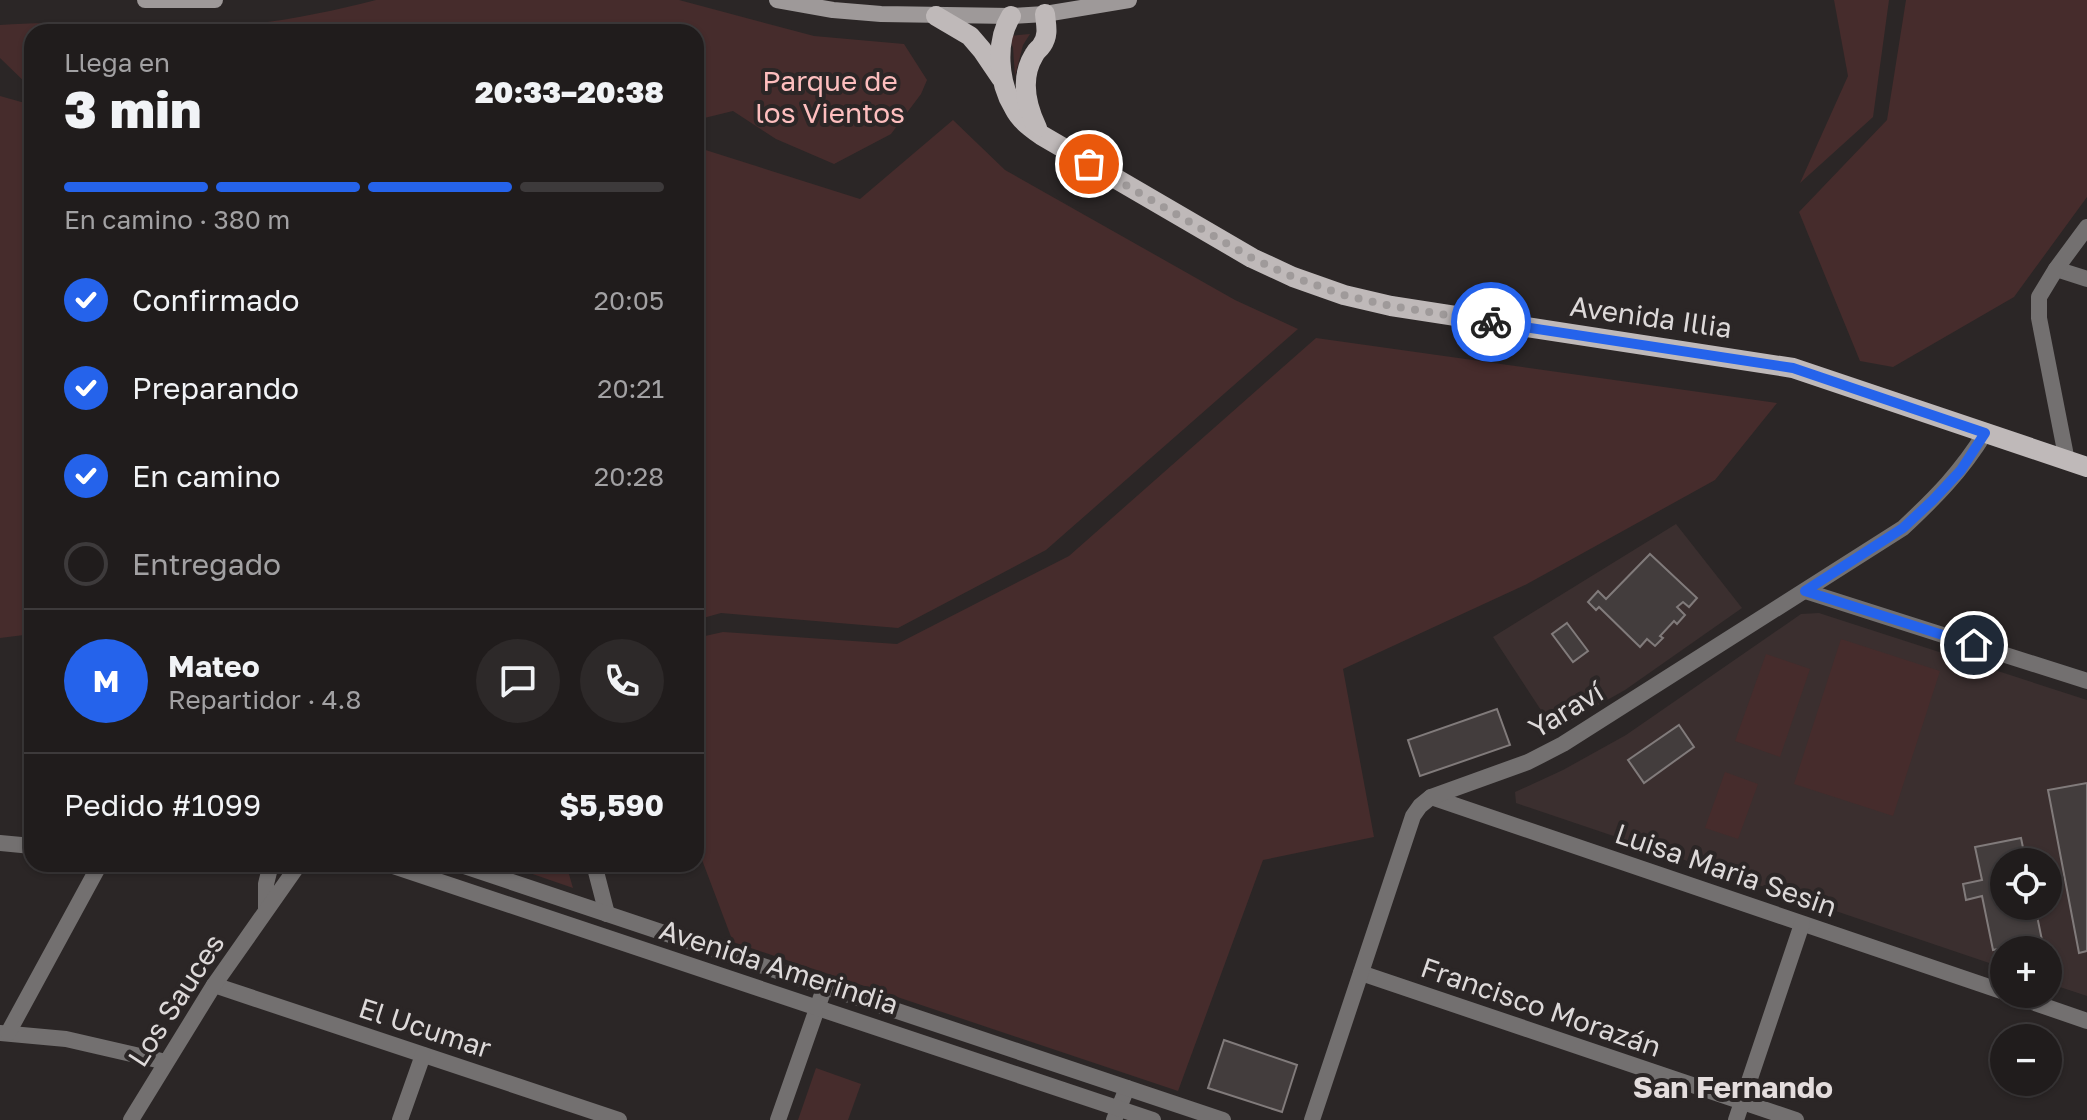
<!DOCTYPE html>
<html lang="es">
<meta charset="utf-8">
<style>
:root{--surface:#201c1c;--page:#2d2929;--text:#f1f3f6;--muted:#a2a1a3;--line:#3d3a3b;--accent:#2563eb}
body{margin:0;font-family:"Golos Text",sans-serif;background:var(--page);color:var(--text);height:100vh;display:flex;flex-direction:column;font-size:30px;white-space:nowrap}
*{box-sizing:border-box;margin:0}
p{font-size:26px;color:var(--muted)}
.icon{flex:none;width:44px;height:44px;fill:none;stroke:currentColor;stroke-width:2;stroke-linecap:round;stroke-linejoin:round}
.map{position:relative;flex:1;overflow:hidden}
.sheet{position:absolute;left:24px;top:24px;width:680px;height:848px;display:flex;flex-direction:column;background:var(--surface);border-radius:24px;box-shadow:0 2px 6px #0004,0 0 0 2px var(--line)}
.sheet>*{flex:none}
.controls{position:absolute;left:1990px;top:848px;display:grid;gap:16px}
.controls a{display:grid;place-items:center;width:72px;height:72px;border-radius:50%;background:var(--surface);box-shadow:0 2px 6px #0004,0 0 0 2px var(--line);font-size:40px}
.pin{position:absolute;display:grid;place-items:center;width:68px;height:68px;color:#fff;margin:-34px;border:4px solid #fff;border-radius:50%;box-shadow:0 2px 8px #0007}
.courier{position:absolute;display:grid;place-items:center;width:80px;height:80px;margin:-40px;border:6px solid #2563eb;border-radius:50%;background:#fff;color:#222;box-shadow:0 2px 10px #0007}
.summary em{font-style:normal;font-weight:800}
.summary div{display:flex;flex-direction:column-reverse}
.summary{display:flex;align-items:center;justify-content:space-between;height:136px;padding:0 40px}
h1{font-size:52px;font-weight:800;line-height:60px}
.bar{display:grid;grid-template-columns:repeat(4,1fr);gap:12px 8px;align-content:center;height:96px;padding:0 40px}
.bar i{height:10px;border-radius:6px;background:var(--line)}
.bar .selected{background:var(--accent)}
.bar p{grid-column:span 4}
.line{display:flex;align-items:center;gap:20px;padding:0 40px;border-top:2px solid var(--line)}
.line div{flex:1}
.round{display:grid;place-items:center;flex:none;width:84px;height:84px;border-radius:42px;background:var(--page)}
ol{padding:0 40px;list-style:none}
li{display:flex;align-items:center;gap:24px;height:88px}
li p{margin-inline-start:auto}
li .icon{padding:8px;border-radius:50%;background:var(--accent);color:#fff;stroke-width:4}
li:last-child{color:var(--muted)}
li i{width:44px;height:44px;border:4px solid var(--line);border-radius:50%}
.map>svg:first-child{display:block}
.built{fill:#3b2f2f;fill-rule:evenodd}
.green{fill:#462c2c}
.building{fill:#433d3d;stroke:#817b7b;stroke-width:2}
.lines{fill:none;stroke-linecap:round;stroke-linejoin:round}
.minor{stroke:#737070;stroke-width:16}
.tertiary{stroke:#737070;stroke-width:16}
.secondary{stroke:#9e9999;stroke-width:16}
.primary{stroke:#bfb9b9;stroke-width:20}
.done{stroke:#9f9a9a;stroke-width:8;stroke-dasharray:0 14.4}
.route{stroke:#2563eb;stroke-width:10}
.labels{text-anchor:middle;stroke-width:8;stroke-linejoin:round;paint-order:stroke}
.park-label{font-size:28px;fill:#fdbebe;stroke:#2b2626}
.street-label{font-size:28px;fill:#ddd9d9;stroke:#2b2626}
.neighbourhood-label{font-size:30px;font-weight:bold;fill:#e4dddd;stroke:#2b2626}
</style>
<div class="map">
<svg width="2087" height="1120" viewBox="0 0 2087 1120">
<rect width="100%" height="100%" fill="#2b2626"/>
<g class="built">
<polygon points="1676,524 1742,608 1625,690 1554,730 1493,637"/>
<path d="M1819,613L2087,700V996L2048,983V950H2004V968L1516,803L1515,792L1563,770L1626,735L1801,614ZM2004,862H2048V906H2004Z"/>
</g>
<g class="green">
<path d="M376,0H679L814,36L904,44L927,80L921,94L891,134L834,164L776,139L733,111L696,120V32H32V89L0,58V25C65,20 130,28 195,27C256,27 318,15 376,0Z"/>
<polygon points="1834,0 1889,0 1873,117 1800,183 1848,76"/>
<polygon points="1906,0 2087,0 2087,197 2014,297 1893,367 1860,361 1799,212 1887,120"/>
<polygon points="1030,34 1023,45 1015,76 1013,48 1009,36"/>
<polygon points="0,96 32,105 32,634 0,638"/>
<polygon points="953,120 1005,170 1235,300 1298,329 1046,550 898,628 721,613 696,620 696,147 860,199"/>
<polygon points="1316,338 1777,403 1715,480 1527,584 1343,669 1374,837 1263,860 1178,1091 733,942 696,844 696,638 723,632 897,644 1069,556"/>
<polygon points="1841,639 1940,671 1893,816 1794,784"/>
<polygon points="1766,654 1810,669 1780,757 1735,741"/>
<polygon points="1725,772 1758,784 1738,839 1705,828"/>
<polygon points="504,864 566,864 573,888"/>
<polygon points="816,1068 861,1084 848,1120 798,1120"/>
</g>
<g class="building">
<polygon points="1650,554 1697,598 1689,607 1683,602 1677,607 1685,615 1677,624 1674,621 1660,636 1663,638 1655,646 1647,639 1640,647 1599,607 1596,610 1588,602 1598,591 1606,599"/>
<polygon points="1567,623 1588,651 1573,662 1552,634"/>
<polygon points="1497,709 1510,745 1420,776 1408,740"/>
<polygon points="1679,725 1694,747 1644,783 1628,760"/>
<polygon points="2087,783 2087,951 2079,953 2048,790"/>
<polygon points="2021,838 2026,862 2004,862 2004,906 2035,906 2044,950 2013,950 2013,946 1993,950 1982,896 1966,900 1963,884 1982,880 1975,847"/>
<polygon points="1224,1040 1297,1065 1282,1112 1208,1088"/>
</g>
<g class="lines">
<g class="minor">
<polyline points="2056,269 2087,279"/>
<polyline points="2067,461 2039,318 2039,297 2056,269 2087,227"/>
<polyline points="1805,591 2087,681"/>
<polyline points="1431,797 2004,992"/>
<polyline points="0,843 32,846"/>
<polyline points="594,864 607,914"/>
<polyline points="266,909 266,884 271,864"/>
<polyline points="1361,973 1796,1120"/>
<polyline points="214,985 619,1120"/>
<polyline points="2009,994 2087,1021"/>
<polyline points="0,1033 66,1039 166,1062"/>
<polyline points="8,1033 100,864"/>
<polyline points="131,1120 214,985 299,864"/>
<polyline points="400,1120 423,1055"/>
<polyline points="778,1120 825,986"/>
<polyline points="1114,1120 1127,1088"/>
<path d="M1312,1120L1413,816L1420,806L1431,797L1528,762L1563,744L1903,528C1936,497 1961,472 1985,433"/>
<polyline points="1736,1120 1802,924"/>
</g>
<g class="tertiary">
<polyline points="387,864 1153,1120"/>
<polyline points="458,864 1223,1120"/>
</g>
<g class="secondary">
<polyline points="145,0 215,0"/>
<polyline points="777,0 833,10 881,14 1011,16 1045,14 1129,0"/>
</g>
<g class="primary">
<polyline points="936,16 970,36 982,50 1001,78"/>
<path d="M1011,16C995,42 998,82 1014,108C1020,120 1030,127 1041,135L1252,258L1293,277L1344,295L1391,306L1793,368L2087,467"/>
<path d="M1037,128C1026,105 1020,78 1034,55C1038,48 1038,51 1042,45C1049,35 1046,25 1045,14"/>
</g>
</g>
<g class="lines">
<polyline class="done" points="1089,164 1252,258 1293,277 1344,295 1391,306 1491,322"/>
<polyline class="route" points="1491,322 1793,368 1985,433 1961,470 1933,500 1903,528 1805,591 1974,645"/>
</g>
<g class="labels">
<g class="park-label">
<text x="830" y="91">Parque de<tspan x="830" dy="32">los Vientos</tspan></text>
</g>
<g class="street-label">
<text transform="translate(1651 317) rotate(8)" y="10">Avenida Illia</text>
<text transform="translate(1566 710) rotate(-31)" y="10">Yaraví</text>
<text transform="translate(1726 870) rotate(19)" y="10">Luisa Maria Sesin</text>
<text transform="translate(779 967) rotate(18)" y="10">Avenida Amerindia</text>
<text transform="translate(176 1000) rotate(-57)" y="10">Los Sauces</text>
<text transform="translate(1541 1007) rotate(19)" y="10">Francisco Morazán</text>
<text transform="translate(425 1028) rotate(18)" y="10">El Ucumar</text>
</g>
<g class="neighbourhood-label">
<text x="1733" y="1098">San Fernando</text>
</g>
</g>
</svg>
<div class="controls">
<a><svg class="icon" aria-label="locate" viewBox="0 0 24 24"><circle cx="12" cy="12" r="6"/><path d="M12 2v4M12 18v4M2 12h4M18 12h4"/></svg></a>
<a>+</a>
<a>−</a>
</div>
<div class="pin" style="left:1089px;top:164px;background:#ea580c"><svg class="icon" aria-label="bag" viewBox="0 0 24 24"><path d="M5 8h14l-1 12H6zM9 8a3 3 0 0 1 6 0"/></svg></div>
<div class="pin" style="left:1974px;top:645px;background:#1f2937"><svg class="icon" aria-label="home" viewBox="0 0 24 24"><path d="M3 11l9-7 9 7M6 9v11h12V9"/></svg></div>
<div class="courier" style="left:1491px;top:322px"><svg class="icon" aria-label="bike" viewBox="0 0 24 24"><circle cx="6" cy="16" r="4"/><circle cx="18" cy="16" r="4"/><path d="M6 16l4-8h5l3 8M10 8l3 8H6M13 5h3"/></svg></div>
<section class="sheet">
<div class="summary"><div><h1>3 min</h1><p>Llega en</p></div><em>20:33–20:38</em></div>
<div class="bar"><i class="selected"></i><i class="selected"></i><i class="selected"></i><i></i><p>En camino · 380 m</p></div>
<ol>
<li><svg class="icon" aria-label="check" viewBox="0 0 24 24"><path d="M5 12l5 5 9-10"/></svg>Confirmado<p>20:05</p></li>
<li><svg class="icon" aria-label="check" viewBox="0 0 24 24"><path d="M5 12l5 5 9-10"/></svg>Preparando<p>20:21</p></li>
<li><svg class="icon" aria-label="check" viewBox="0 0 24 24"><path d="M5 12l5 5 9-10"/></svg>En camino<p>20:28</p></li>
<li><i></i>Entregado</li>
</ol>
<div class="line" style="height:144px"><b class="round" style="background:var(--accent);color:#fff">M</b><div><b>Mateo</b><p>Repartidor · 4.8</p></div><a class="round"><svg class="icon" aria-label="chat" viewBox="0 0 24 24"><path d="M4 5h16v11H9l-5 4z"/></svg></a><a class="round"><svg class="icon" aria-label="phone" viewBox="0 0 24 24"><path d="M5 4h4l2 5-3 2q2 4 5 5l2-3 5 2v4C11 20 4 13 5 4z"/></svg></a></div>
<div class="line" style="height:104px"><div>Pedido #1099</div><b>$5,590</b></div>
</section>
</div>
